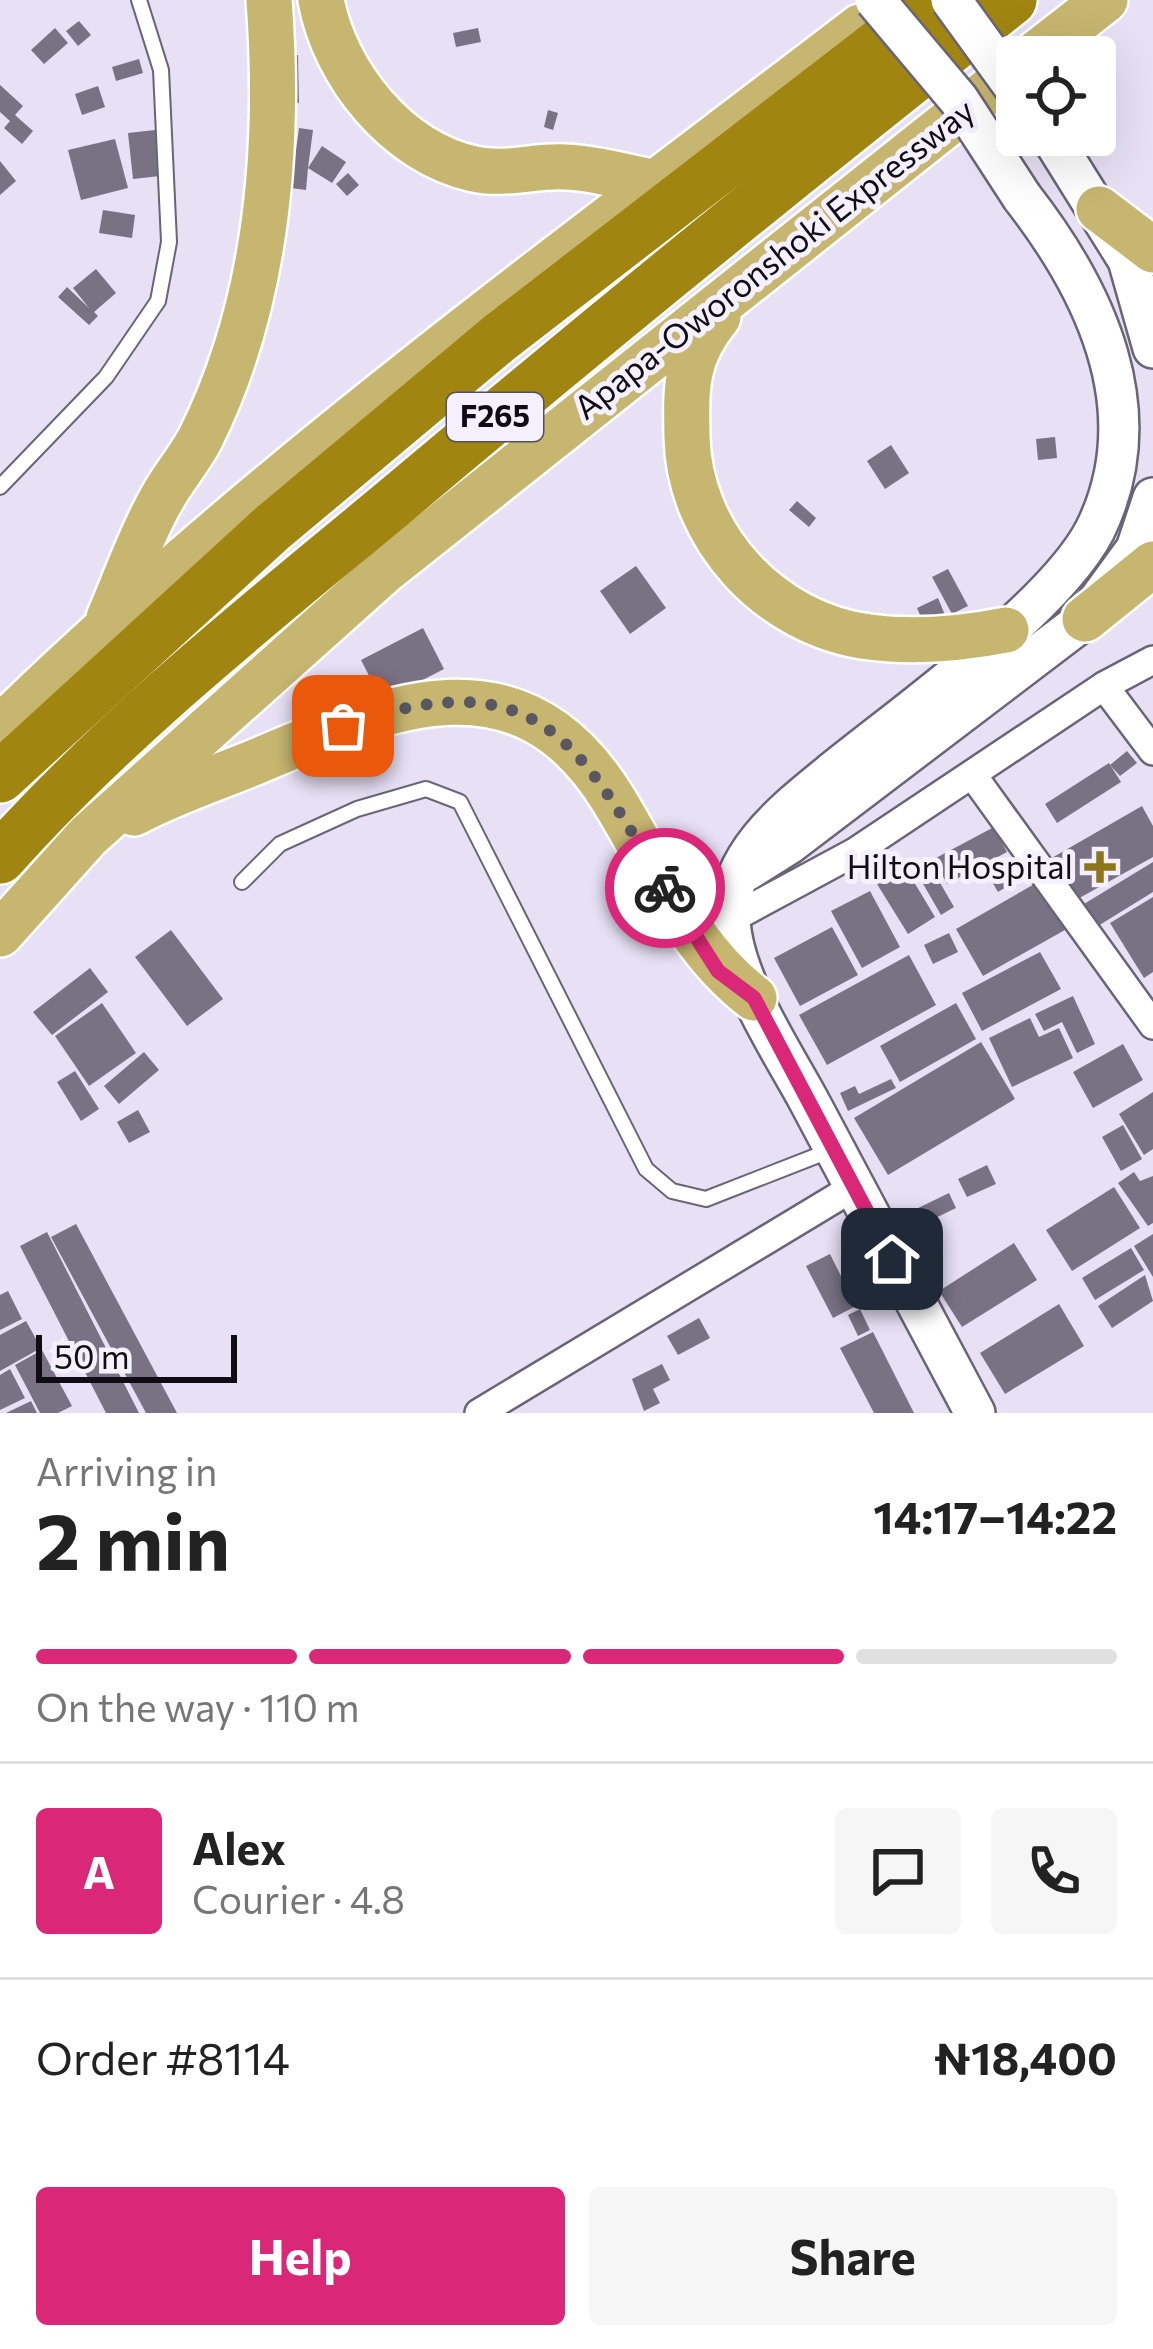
<!DOCTYPE html>
<meta charset="utf-8">
<style>
:root{--surface:#fff;--page:#f6f6f6;--text:#222;--muted:#767676;--line:#e0e0e0;--accent:#db2777}
body{margin:0;font-family:Commissioner,sans-serif;background:var(--page);color:var(--text);height:100vh;display:flex;flex-direction:column;font-size:45px;white-space:nowrap}
*{box-sizing:border-box;margin:0}
p{font-size:39px;color:var(--muted)}
.icon{flex:none;width:66px;height:66px;fill:none;stroke:currentColor;stroke-width:2;stroke-linecap:round;stroke-linejoin:round}
.map{position:relative;height:1413px;overflow:hidden}
.drawer{display:flex;flex-direction:column;background:var(--surface);flex:1}
.drawer>*{flex:none}
.controls{position:absolute;left:996px;top:36px;display:grid;gap:24px}
.controls a{display:grid;place-items:center;width:120px;height:120px;border-radius:12px;background:var(--surface);box-shadow:0 12px 48px #0002;font-size:60px}
.scale{position:absolute;left:36px;bottom:30px;width:201px;box-sizing:border-box;padding-left:12px;border:6px solid #0f0d13;border-top:0;font-size:33px;line-height:42px;white-space:nowrap;color:#0f0d13;-webkit-text-stroke:9px #f4f0fd;paint-order:stroke}
.pin{position:absolute;display:grid;place-items:center;width:102px;height:102px;color:#fff;margin:-51px;border-radius:24px;box-shadow:0 6px 18px #0006}
.courier{position:absolute;display:grid;place-items:center;width:120px;height:120px;margin:-60px;border:9px solid #db2777;border-radius:50%;background:#fff;color:#222;box-shadow:0 3px 15px #0007}
.overview em{font-style:normal;font-weight:700}
.overview div{display:flex;flex-direction:column-reverse}
.overview{display:flex;align-items:center;justify-content:space-between;height:204px;padding:0 36px}
h1{font-size:78px;font-weight:700;line-height:90px}
.bar{display:grid;grid-template-columns:repeat(4,1fr);gap:18px 12px;align-content:center;height:144px;padding:0 36px}
.bar i{height:15px;border-radius:9px;background:var(--line)}
.bar .on{background:var(--accent)}
.bar p{grid-column:span 4}
.line{display:flex;align-items:center;gap:30px;padding:0 36px;border-top:3px solid var(--line)}
.line div{flex:1}
.round{display:grid;place-items:center;flex:none;width:126px;height:126px;border-radius:12px;background:var(--page)}
.cta{display:flex;gap:24px;margin-top:auto;padding:24px 36px}
.cta a{flex:1;height:138px;border-radius:12px;background:var(--accent);color:#fff;font-size:48px;font-weight:700;line-height:138px;text-align:center}
.cta a+a{background:var(--page);color:var(--text)}
.map>svg:first-child{display:block}
.building{fill:#787284}
.lines{fill:none;stroke-linecap:round;stroke-linejoin:round}
.lane-casing{stroke:#6b6476;stroke-width:18}
.street-casing{stroke:#6b6476;stroke-width:32}
.secondary-casing{stroke:#6b6476;stroke-width:44}
.primary-casing{stroke:#fff;stroke-width:50}
.highway-casing{stroke:#fff;stroke-width:56}
.lane{stroke:#fff;stroke-width:14}
.street{stroke:#fff;stroke-width:27}
.secondary{stroke:#fff;stroke-width:39}
.primary{stroke:#c6b670;stroke-width:45}
.highway{stroke:#a08511;stroke-width:51}
.secondary-bridge-casing{stroke:#6b6476;stroke-width:44;stroke-linecap:butt}
.secondary-bridge{stroke:#fff;stroke-width:39}
.done{stroke:#5b5762;stroke-width:12;stroke-dasharray:0 21.6}
.route{stroke:#db2777;stroke-width:15}
.poi-dot{fill:#8d761a;stroke:#f4f0fd;stroke-width:4.5}
.labels{text-anchor:middle;stroke-width:10;stroke-linejoin:round;paint-order:stroke}
.shield{fill:#f4f0fd;stroke:#545159;stroke-width:3}
.shield-label{font-size:30px;font-weight:bold;fill:#0f0d13}
.street-label{font-size:33px;fill:#0f0d13;stroke:#f4f0fd}
.poi-label{font-size:33px;fill:#0f0d13;stroke:#f4f0fd;text-anchor:end}
</style>
<div class="map">
<svg width="1153" height="1413" viewBox="0 0 1153 1413">
<rect width="100%" height="100%" fill="#e8e1f6"/>
<g class="building">
<polygon points="79,21 91,35 78,46 66,31"/>
<polygon points="55,28 68,43 44,64 31,50"/>
<polygon points="478,28 481,42 456,47 453,33"/>
<polygon points="281,55 298,55 299,103 282,104"/>
<polygon points="139,59 143,73 116,81 112,67"/>
<polygon points="0,85 23,106 15,115 33,131 22,144 4,128 10,121 0,112"/>
<polygon points="98,86 105,107 82,115 75,94"/>
<polygon points="548,110 558,113 553,130 544,127"/>
<polygon points="299,128 313,130 308,168 322,146 346,162 332,183 308,168 306,190 291,188"/>
<polygon points="155,130 160,176 133,179 128,133"/>
<polygon points="115,139 128,188 81,200 68,150"/>
<polygon points="0,161 16,181 0,195"/>
<polygon points="348,173 359,185 347,196 336,184"/>
<polygon points="103,210 135,215 132,238 99,233"/>
<polygon points="96,269 116,293 94,312 98,316 89,325 58,297 67,287 89,308 73,288"/>
<polygon points="1055,437 1057,458 1038,460 1036,439"/>
<polygon points="891,445 909,473 885,489 867,461"/>
<polygon points="797,501 816,518 809,527 789,510"/>
<polygon points="636,566 666,608 630,634 600,591"/>
<polygon points="948,569 968,606 952,614 932,577"/>
<polygon points="938,598 945,615 924,624 917,608"/>
<polygon points="423,628 444,669 382,701 361,660"/>
<polygon points="1127,751 1137,763 1120,776 1110,765"/>
<polygon points="1109,763 1121,782 1057,823 1045,804"/>
<polygon points="1142,806 1153,826 1153,857 1074,901 1050,859"/>
<polygon points="994,827 1007,852 947,884 934,859"/>
<polygon points="1017,857 1027,874 998,892 988,875"/>
<polygon points="927,860 954,907 941,915 914,868"/>
<polygon points="1153,862 1153,892 1098,926 1084,904"/>
<polygon points="905,867 935,917 908,934 877,884"/>
<polygon points="1038,882 1065,930 983,976 956,929"/>
<polygon points="870,891 900,947 862,968 831,911"/>
<polygon points="1153,897 1153,972 1144,978 1110,923"/>
<polygon points="832,927 858,975 800,1006 774,958"/>
<polygon points="171,930 223,999 187,1026 135,957"/>
<polygon points="949,933 958,952 933,964 924,945"/>
<polygon points="1040,952 1061,989 982,1031 962,993"/>
<polygon points="909,955 936,1005 827,1065 799,1015"/>
<polygon points="90,968 108,992 52,1035 33,1012"/>
<polygon points="1073,996 1095,1044 1077,1053 1062,1022 1044,1031 1035,1014"/>
<polygon points="102,1003 136,1053 89,1086 55,1036"/>
<polygon points="956,1003 976,1039 900,1082 880,1046"/>
<polygon points="1030,1018 1039,1037 1059,1028 1073,1058 1012,1087 989,1038"/>
<polygon points="981,1042 1015,1099 888,1175 854,1118"/>
<polygon points="1123,1044 1143,1080 1093,1108 1073,1072"/>
<polygon points="144,1052 159,1070 119,1104 104,1086"/>
<polygon points="75,1071 99,1109 81,1121 57,1082"/>
<polygon points="891,1079 896,1088 848,1111 840,1093 855,1086 859,1094"/>
<polygon points="1153,1092 1153,1149 1144,1155 1119,1114"/>
<polygon points="138,1110 150,1132 129,1143 117,1122"/>
<polygon points="1123,1125 1142,1159 1121,1171 1102,1137"/>
<polygon points="987,1165 996,1184 967,1197 958,1179"/>
<polygon points="1134,1172 1140,1181 1153,1176 1153,1223 1148,1226 1118,1183"/>
<polygon points="1114,1187 1140,1228 1072,1271 1046,1230"/>
<polygon points="949,1193 956,1208 919,1226 912,1211"/>
<polygon points="76,1224 177,1413 146,1413 51,1237"/>
<polygon points="47,1232 139,1413 106,1413 20,1246"/>
<polygon points="1153,1234 1153,1277 1134,1246"/>
<polygon points="1014,1243 1037,1280 962,1327 939,1291"/>
<polygon points="1131,1248 1144,1270 1095,1300 1082,1278"/>
<polygon points="830,1254 856,1306 833,1318 806,1266"/>
<polygon points="1145,1275 1153,1301 1112,1328 1098,1306"/>
<polygon points="8,1291 22,1319 0,1330 0,1295"/>
<polygon points="1059,1304 1084,1346 1005,1394 980,1353"/>
<polygon points="860,1309 870,1330 858,1336 848,1315"/>
<polygon points="699,1318 710,1338 678,1355 667,1336"/>
<polygon points="26,1321 41,1348 0,1371 0,1335"/>
<polygon points="873,1332 914,1413 874,1413 840,1348"/>
<polygon points="42,1350 72,1406 58,1413 40,1413 15,1365"/>
<polygon points="662,1364 670,1380 653,1389 660,1403 644,1411 632,1379"/>
<polygon points="10,1369 25,1398 0,1410 0,1375"/>
<polygon points="31,1401 37,1413 6,1413"/>
</g>
<g class="lines">
<g class="lane-casing">
<g id="lane">
<polyline points="0,487 106,377 158,301 169,242 161,70 139,0"/>
<polyline points="242,882 280,844 357,809 426,789 460,802 646,1169 672,1191 706,1199 834,1149"/>
</g>
</g>
<g class="street-casing">
<g id="street">
<polyline points="1104,686 1153,751"/>
<polyline points="974,777 1153,1025"/>
<polyline points="729,920 855,852 1104,686 1153,660"/>
<polyline points="479,1413 854,1187"/>
</g>
</g>
<g class="secondary-casing">
<g id="secondary">
<polyline points="1050,135 1128,260 1153,348"/>
<polyline points="746,871 789,844 1085,619 1136,549 1153,498"/>
<path d="M975,1413C920,1309 864,1205 809,1101C782,1051 732,977 730,919C727,856 786,810 829,775C900,717 1055,608 1095,530C1153,412 1096,292 1022,197"/>
</g>
</g>
<g class="primary-casing">
<g id="primary">
<path d="M321,0C335,75 397,152 474,169C506,176 535,165 566,167C596,168 628,178 657,183"/>
<polyline points="1032,57 1105,0"/>
<polyline points="1099,209 1153,250"/>
<path d="M718,317C685,357 686,387 687,437C689,536 769,624 869,637C915,643 960,639 1006,630"/>
<path d="M109,618C126,579 140,537 161,500C172,479 189,460 200,439C267,305 280,147 269,0"/>
<polyline points="1085,619 1153,564"/>
<path d="M0,728C264,470 567,252 860,27"/>
<path d="M134,813C175,791 217,778 260,760C391,704 521,649 613,799C656,869 688,948 754,998"/>
<polyline points="0,934 88,836 383,572 1017,68"/>
</g>
</g>
<g class="highway-casing">
<g id="highway">
<polyline points="0,777 272,528 499,338 937,0"/>
<path d="M0,858C116,728 257,616 391,505C595,333 802,165 1011,0"/>
</g>
</g>
<use href="#lane" class="lane"/>
<use href="#street" class="street"/>
<use href="#secondary" class="secondary"/>
<use href="#primary" class="primary"/>
<use href="#highway" class="highway"/>
<g class="secondary-bridge-casing">
<g id="secondary-bridge">
<polyline points="875,0 959,100 1022,197"/>
<polyline points="951,0 1017,91"/>
</g>
</g>
<use href="#secondary-bridge" class="secondary-bridge"/>
</g>
<g class="lines">
<path class="done" d="M343,726C534,660 576,736 665,888"/>
<polyline class="route" points="665,888 718,971 754,998 892,1259"/>
</g>
<path class="poi-dot" d="M1094 849h12v12h12v12h-12v12h-12v-12h-12v-12h12z"/>
<g class="labels">
<rect class="shield" x="447" y="393" width="96" height="48" rx="9"/>
<g class="shield-label">
<text x="495" y="427">F265</text>
</g>
<g class="street-label">
<text transform="translate(774 259) rotate(-38)" y="12">Apapa-Oworonshoki Expressway</text>
</g>
<g class="poi-label">
<text x="1073" y="879">Hilton Hospital</text>
</g>
</g>
</svg>
<div class="controls">
<a><svg class="icon" aria-label="locate" viewBox="0 0 24 24"><circle cx="12" cy="12" r="6"/><path d="M12 2v4M12 18v4M2 12h4M18 12h4"/></svg></a>
</div>
<div class="scale">50 m</div>
<div class="pin" style="left:343px;top:726px;background:#ea580c"><svg class="icon" aria-label="bag" viewBox="0 0 24 24"><path d="M5 8h14l-1 12H6zM9 8a3 3 0 0 1 6 0"/></svg></div>
<div class="pin" style="left:892px;top:1259px;background:#1f2937"><svg class="icon" aria-label="home" viewBox="0 0 24 24"><path d="M3 11l9-7 9 7M6 9v11h12V9"/></svg></div>
<div class="courier" style="left:665px;top:888px"><svg class="icon" aria-label="bike" viewBox="0 0 24 24"><circle cx="6" cy="16" r="4"/><circle cx="18" cy="16" r="4"/><path d="M6 16l4-8h5l3 8M10 8l3 8H6M13 5h3"/></svg></div>
</div>
<section class="drawer">
<div class="overview"><div><h1>2 min</h1><p>Arriving in</p></div><em>14:17–14:22</em></div>
<div class="bar"><i class="on"></i><i class="on"></i><i class="on"></i><i></i><p>On the way · 110 m</p></div>
<div class="line" style="height:216px"><b class="round" style="background:var(--accent);color:#fff">A</b><div><b>Alex</b><p>Courier · 4.8</p></div><a class="round"><svg class="icon" aria-label="chat" viewBox="0 0 24 24"><path d="M4 5h16v11H9l-5 4z"/></svg></a><a class="round"><svg class="icon" aria-label="phone" viewBox="0 0 24 24"><path d="M5 4h4l2 5-3 2q2 4 5 5l2-3 5 2v4C11 20 4 13 5 4z"/></svg></a></div>
<div class="line" style="height:156px"><div>Order #8114</div><b>₦18,400</b></div>
<div class="cta"><a>Help</a><a>Share</a></div>
</section>
